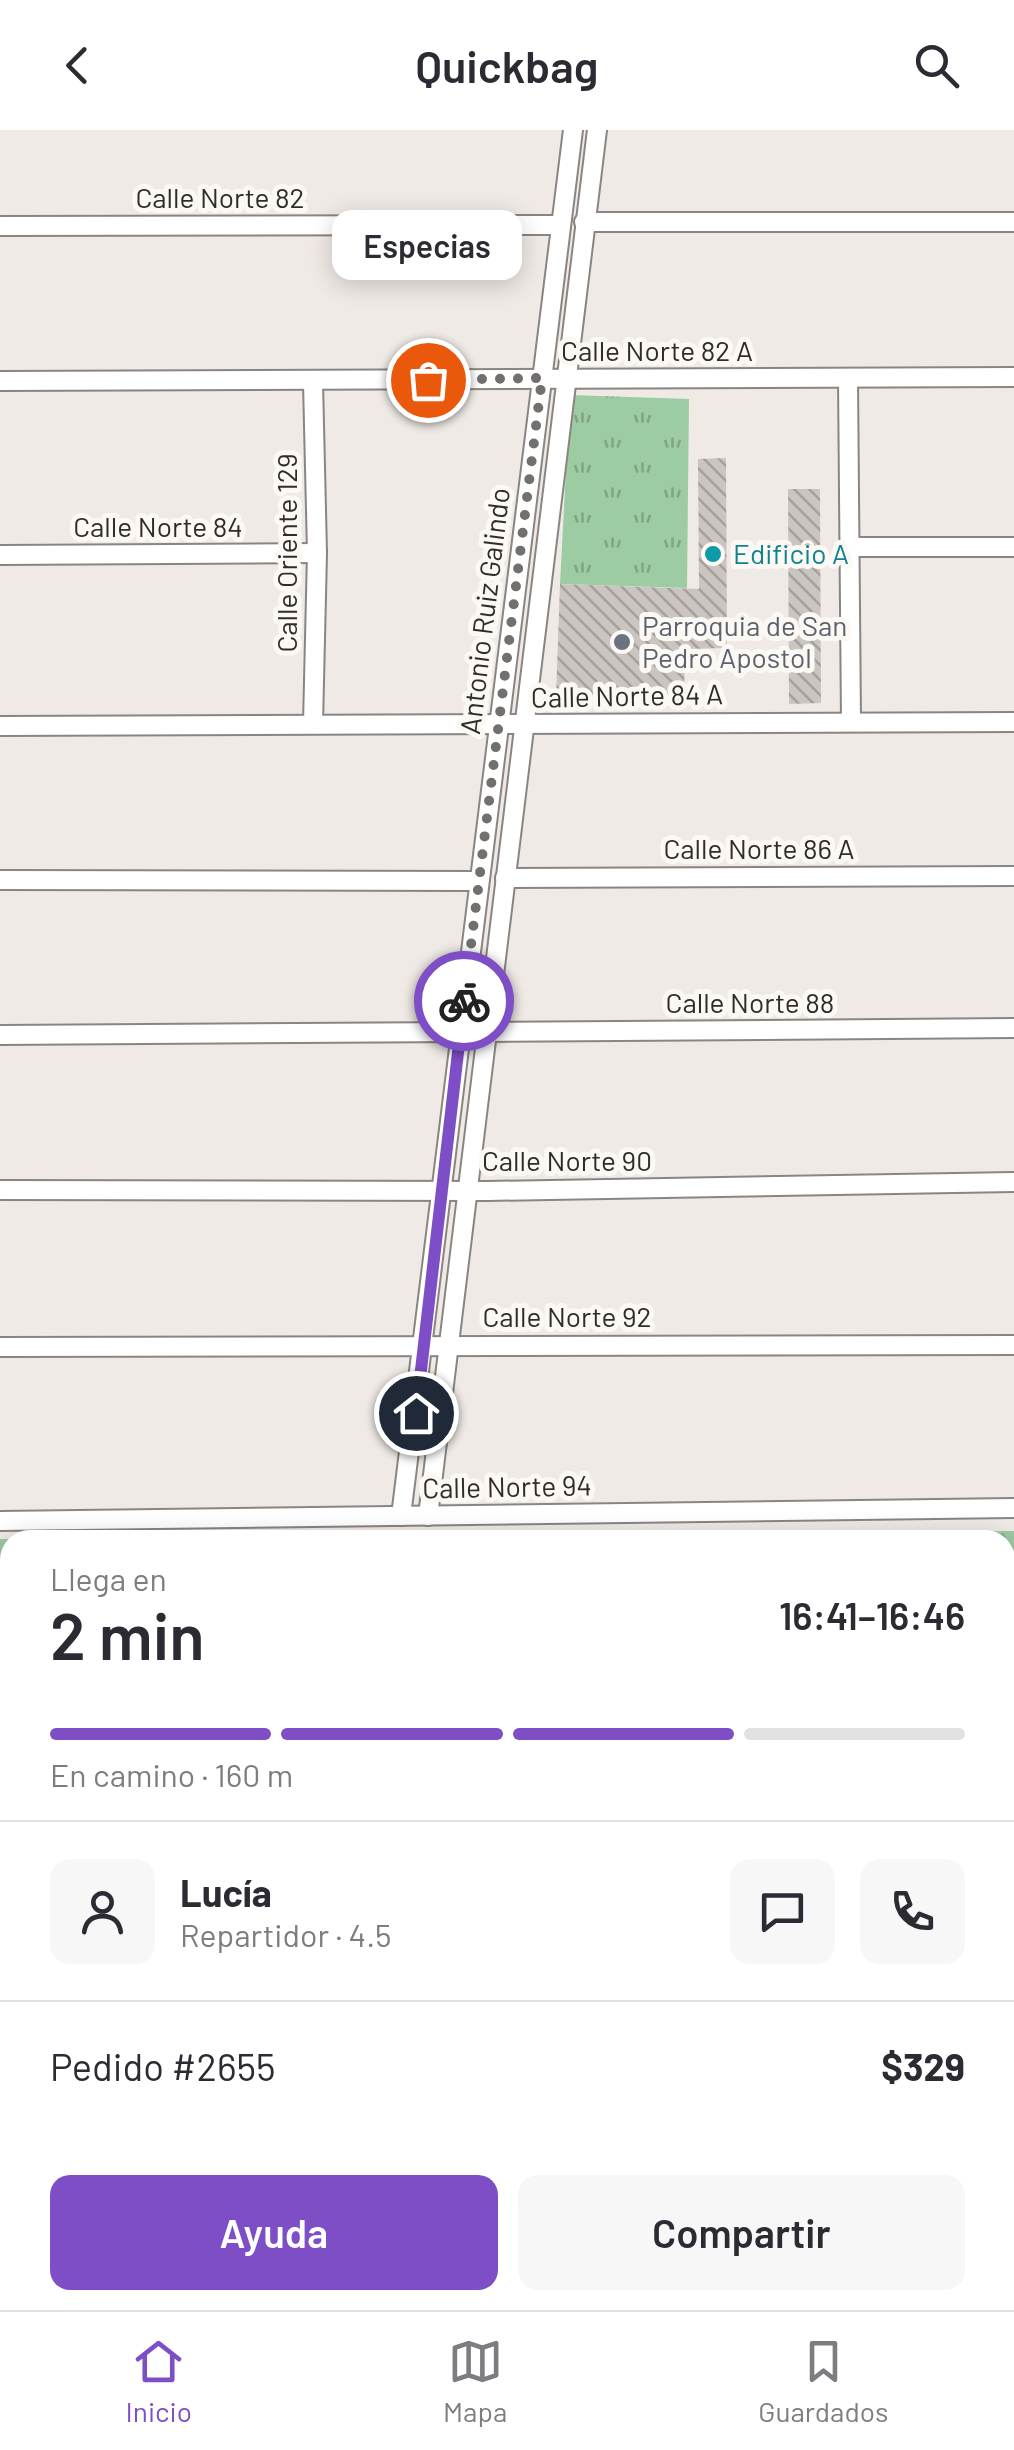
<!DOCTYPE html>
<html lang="es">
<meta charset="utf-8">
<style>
:root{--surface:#fff;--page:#f7f7f7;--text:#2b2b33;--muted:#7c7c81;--line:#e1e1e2;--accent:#7e4ec7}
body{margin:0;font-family:Barlow,sans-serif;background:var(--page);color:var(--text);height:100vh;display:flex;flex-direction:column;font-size:38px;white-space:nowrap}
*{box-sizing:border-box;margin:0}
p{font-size:32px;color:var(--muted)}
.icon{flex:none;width:55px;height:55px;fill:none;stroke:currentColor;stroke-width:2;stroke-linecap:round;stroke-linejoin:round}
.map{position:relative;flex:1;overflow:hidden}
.drawer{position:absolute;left:0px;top:1400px;width:1015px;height:780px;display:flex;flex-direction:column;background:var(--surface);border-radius:30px 30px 0 0;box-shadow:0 5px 25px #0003}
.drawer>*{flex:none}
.pin{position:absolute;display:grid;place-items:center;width:85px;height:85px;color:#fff;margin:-42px;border:5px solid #fff;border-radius:50%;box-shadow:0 2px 10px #0007}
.courier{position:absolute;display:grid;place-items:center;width:100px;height:100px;margin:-50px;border:8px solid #7e4ec7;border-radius:50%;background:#fff;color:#222;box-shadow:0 2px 12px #0007}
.bubble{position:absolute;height:70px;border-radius:20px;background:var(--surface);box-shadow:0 5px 25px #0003;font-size:32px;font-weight:600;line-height:70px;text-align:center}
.head em{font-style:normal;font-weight:600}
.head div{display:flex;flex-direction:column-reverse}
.head{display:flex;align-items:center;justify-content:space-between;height:170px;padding:0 50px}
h1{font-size:65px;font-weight:600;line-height:75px}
.bar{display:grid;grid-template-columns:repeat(4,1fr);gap:15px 10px;align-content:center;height:120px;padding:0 50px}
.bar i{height:12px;border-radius:8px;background:var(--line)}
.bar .selected{background:var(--accent)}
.bar p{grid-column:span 4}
.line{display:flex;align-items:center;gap:25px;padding:0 50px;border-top:2px solid var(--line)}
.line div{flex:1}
.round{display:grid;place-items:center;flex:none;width:105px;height:105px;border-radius:20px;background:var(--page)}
.button{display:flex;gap:20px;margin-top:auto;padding:20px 50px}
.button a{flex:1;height:115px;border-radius:20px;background:var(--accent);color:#fff;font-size:40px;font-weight:600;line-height:115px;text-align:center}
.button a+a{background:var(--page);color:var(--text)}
header{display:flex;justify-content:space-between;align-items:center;height:130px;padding:0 50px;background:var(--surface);font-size:45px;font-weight:600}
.tabs{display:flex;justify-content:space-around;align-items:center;height:140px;border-top:2px solid var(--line);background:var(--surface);font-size:28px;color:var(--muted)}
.tabs a{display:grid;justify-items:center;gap:5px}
.tabs .selected{color:var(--accent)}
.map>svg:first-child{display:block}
.grass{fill:url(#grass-tufts)}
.forest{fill:url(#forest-firs)}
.building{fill:url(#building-back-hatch)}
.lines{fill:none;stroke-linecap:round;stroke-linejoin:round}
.service-casing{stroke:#8a8582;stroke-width:14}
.minor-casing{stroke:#8a8582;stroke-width:22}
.primary-casing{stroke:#8a8582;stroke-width:30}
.path{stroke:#9a9694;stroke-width:4;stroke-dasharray:10 5;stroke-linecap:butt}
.service{stroke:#fff;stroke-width:9}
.minor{stroke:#fff;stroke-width:18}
.primary{stroke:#fff;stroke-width:25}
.done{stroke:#726f6d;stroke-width:10;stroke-dasharray:0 18}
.route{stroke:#7e4ec7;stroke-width:12}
.culture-dot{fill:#0f9aa8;stroke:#fcf8f4;stroke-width:4}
.worship-dot{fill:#6b7280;stroke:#fcf8f4;stroke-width:4}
.labels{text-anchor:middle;stroke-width:10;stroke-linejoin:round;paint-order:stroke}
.street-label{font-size:28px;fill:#2f2d2c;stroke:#fcf8f4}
.culture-label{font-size:28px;fill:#0d838f;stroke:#fcf8f4;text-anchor:start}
.worship-label{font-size:28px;fill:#5b616d;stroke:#fcf8f4;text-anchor:start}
</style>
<header><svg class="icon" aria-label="back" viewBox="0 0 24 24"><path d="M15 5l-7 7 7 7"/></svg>Quickbag<svg class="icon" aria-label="search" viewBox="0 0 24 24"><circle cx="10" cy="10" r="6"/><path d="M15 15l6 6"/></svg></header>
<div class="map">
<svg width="1014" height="2180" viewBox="0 0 1014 2180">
<defs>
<pattern id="grass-tufts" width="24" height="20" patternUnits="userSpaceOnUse" patternTransform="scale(2.5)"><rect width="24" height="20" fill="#9dcba2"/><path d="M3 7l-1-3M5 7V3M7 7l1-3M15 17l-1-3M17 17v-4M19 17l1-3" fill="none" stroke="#80a584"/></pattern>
<pattern id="forest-firs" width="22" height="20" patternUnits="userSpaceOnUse" patternTransform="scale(2.5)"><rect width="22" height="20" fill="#9dcba2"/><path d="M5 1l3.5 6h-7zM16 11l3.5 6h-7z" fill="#80a584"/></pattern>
<pattern id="building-back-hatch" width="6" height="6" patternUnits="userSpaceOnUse" patternTransform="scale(2.5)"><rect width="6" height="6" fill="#cac5c1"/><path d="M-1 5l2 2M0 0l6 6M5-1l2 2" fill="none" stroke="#a4a09d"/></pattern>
</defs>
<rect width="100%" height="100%" fill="#efeae6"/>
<polygon class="grass" points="570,265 689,269 687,458 560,454"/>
<polygon class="forest" points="1014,1401 1014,1559 1005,1559 1005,1410 10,1410 10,1563 0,1563 0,1409"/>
<g class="building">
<polygon points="726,328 727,518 685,519 684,570 556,566 560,454 699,459 698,329"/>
<polygon points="788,359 820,359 821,573 789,574"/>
</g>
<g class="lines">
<g class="service-casing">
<g id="service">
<polyline points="0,1997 10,1990"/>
<polyline points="0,2052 0,2139"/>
</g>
</g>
<g class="minor-casing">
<g id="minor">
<polyline points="584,92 1014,92"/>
<polyline points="0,96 561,95"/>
<polyline points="848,249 851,591"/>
<polyline points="0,251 1014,247"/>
<polyline points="847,417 1014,417"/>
<polyline points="0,425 317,423"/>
<polyline points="313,594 317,423 313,252"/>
<polyline points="0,596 1014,592"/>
<polyline points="505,748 1014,746"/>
<polyline points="0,750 478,751"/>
<polyline points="486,902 1014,898"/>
<polyline points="0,905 461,902"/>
<polyline points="0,1060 488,1061 1014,1052"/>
<polyline points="0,1217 1014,1215"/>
<polyline points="401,1386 573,0"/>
<polyline points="428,1386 597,0"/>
<polyline points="0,1391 1014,1378"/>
<polyline points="1005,1773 1014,1773"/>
<polyline points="1005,1916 1014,1929"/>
<polyline points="1005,2152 1014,1933"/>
<polyline points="458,2180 458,2170"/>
<polyline points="621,2180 622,2170"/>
<polyline points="684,2180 686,2170"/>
<polyline points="833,2180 834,2170"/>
</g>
</g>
<g class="primary-casing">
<g id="primary">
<polyline points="1005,1599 1014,1599"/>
<polyline points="0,1604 10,1604"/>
<polyline points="1005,1655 1014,1655"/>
<polyline points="0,1737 10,1734"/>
</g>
</g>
<g class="path">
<polyline points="1005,1509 1014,1509"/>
<polyline points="0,1520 10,1518"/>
</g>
<use href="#service" class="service"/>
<use href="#minor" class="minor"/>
<use href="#primary" class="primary"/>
</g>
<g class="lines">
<polyline class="done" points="428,250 542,248 464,871"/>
<polyline class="route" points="416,1283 464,871"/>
</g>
<circle class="culture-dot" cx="713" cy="424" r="10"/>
<circle class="worship-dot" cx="622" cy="512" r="10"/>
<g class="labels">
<g class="street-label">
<text x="220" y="78">Calle Norte 82</text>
<text x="657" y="231">Calle Norte 82 A</text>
<text x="158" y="407">Calle Norte 84</text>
<text transform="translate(287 423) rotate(-90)" y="10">Calle Oriente 129</text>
<text transform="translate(485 481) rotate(-83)" y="10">Antonio Ruiz Galindo</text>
<text transform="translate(627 566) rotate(-1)" y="10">Calle Norte 84 A</text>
<text x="759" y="729">Calle Norte 86 A</text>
<text x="750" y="883">Calle Norte 88</text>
<text x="567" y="1041">Calle Norte 90</text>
<text x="567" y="1197">Calle Norte 92</text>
<text transform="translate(507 1357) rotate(-1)" y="10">Calle Norte 94</text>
</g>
<g class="culture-label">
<text x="733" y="434">Edificio A</text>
</g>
<g class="worship-label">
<text x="642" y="506">Parroquia de San<tspan x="642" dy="32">Pedro Apostol</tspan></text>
</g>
</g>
</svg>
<div class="pin" style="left:428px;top:250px;background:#ea580c"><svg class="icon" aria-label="bag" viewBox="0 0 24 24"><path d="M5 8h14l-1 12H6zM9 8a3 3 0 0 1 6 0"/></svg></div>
<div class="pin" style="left:416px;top:1283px;background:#1f2937"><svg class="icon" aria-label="home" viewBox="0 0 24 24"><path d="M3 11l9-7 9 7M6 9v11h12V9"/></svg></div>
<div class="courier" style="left:464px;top:871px"><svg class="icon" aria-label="bike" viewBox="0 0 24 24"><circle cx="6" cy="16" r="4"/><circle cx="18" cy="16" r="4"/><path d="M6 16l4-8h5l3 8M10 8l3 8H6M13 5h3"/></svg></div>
<div class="bubble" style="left:332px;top:80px;width:190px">Especias</div>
<section class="drawer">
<div class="head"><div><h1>2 min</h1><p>Llega en</p></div><em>16:41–16:46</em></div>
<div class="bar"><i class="selected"></i><i class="selected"></i><i class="selected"></i><i></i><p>En camino · 160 m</p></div>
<div class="line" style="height:180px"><a class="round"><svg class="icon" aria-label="person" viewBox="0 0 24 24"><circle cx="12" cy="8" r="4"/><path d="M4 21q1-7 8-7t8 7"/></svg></a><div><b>Lucía</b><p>Repartidor · 4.5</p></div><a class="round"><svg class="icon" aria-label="chat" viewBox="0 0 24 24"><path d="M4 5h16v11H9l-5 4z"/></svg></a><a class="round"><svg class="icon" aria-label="phone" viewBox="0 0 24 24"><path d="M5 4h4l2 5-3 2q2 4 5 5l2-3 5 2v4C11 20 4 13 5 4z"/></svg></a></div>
<div class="line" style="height:130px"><div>Pedido #2655</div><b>$329</b></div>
<div class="button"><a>Ayuda</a><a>Compartir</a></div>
</section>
</div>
<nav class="tabs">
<a class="selected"><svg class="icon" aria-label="home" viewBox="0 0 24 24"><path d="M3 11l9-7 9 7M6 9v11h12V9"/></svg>Inicio</a>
<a><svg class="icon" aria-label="map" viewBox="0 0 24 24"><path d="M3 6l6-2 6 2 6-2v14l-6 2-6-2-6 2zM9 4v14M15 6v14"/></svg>Mapa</a>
<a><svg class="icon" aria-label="saved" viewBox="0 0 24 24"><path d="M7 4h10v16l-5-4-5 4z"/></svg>Guardados</a>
</nav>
